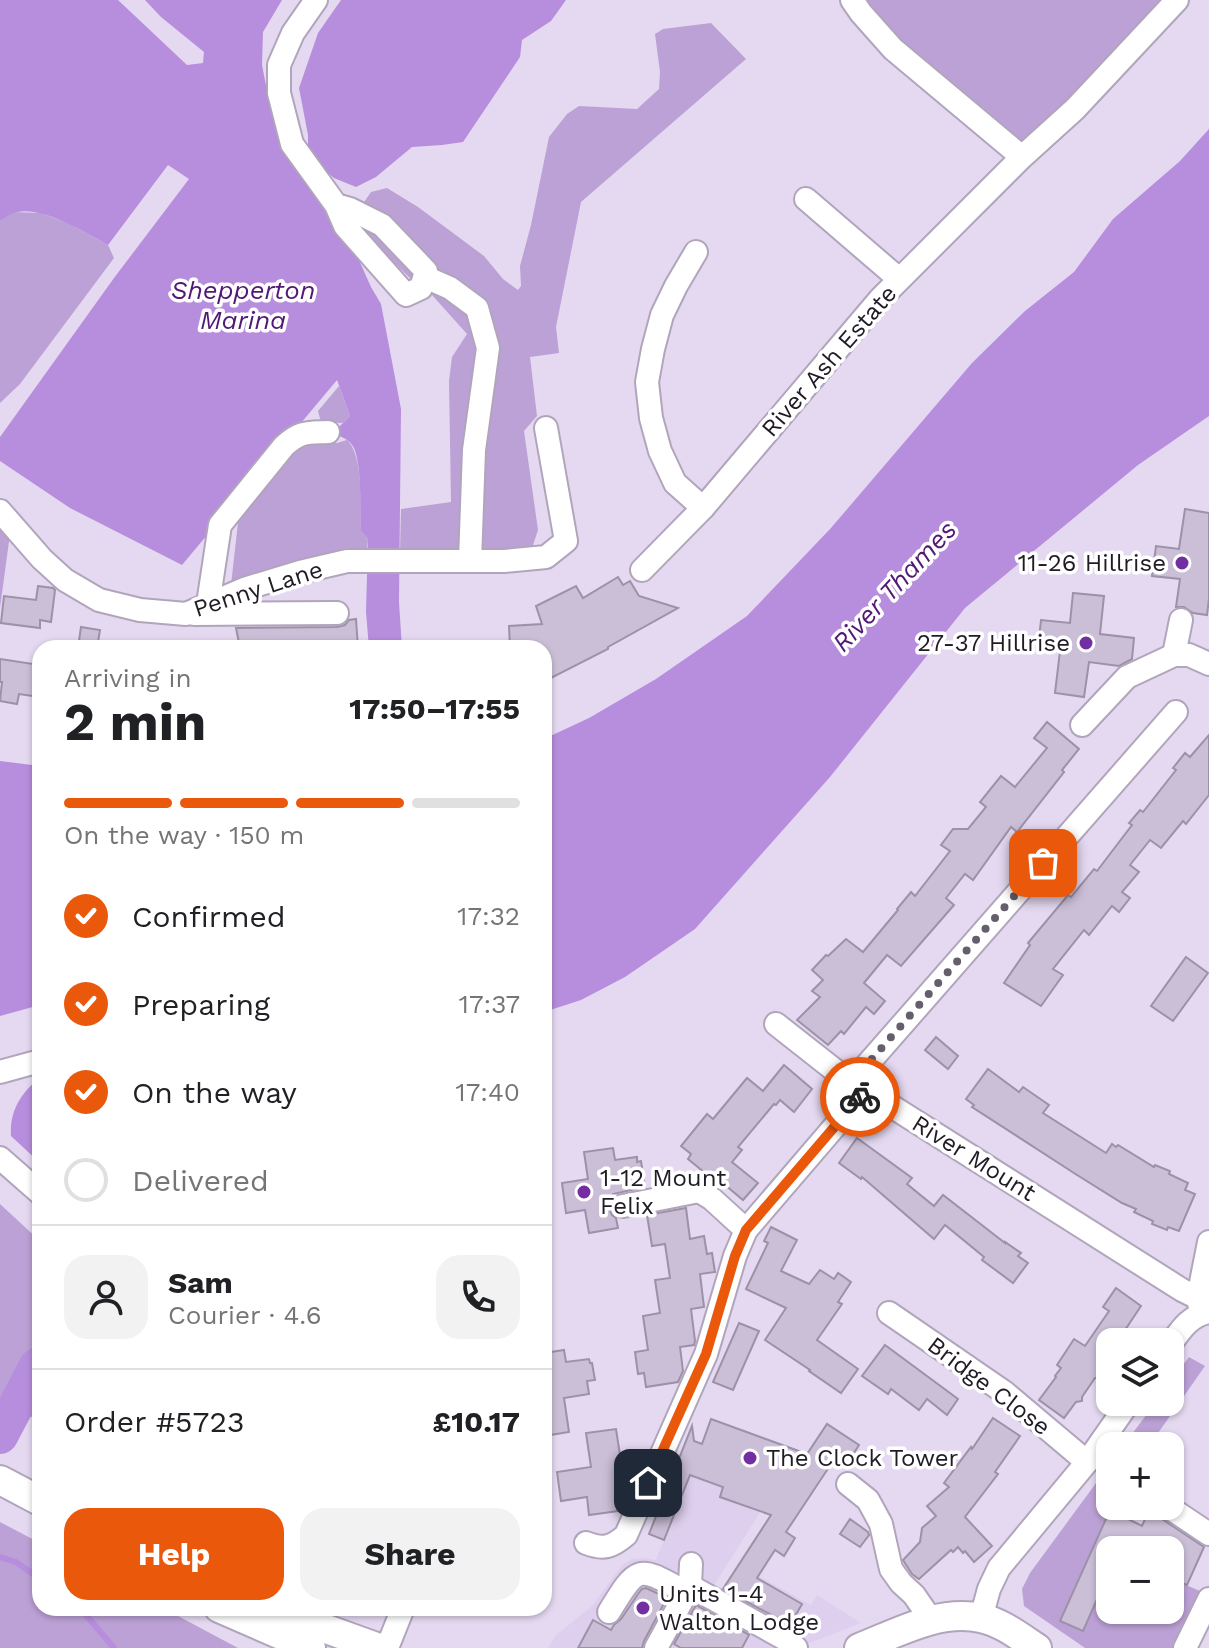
<!DOCTYPE html>
<meta charset="utf-8">
<style>
:root{--surface:#fff;--page:#f2f2f2;--text:#202124;--muted:#757577;--line:#e0e0e0;--accent:#ea580c}
body{margin:0;font-family:"Work Sans",sans-serif;background:var(--page);color:var(--text);height:100vh;display:flex;flex-direction:column;font-size:30px;white-space:nowrap}
*{box-sizing:border-box;margin:0}
p{font-size:26px;color:var(--muted)}
.icon{flex:none;width:44px;height:44px;fill:none;stroke:currentColor;stroke-width:2;stroke-linecap:round;stroke-linejoin:round}
.map{position:relative;flex:1;overflow:hidden}
.details{position:absolute;left:32px;top:640px;width:520px;height:976px;display:flex;flex-direction:column;background:var(--surface);border-radius:24px;box-shadow:0 2px 6px #0004}
.details>*{flex:none}
.fabs{position:absolute;left:1096px;top:1328px;display:grid;gap:16px}
.fabs a{display:grid;place-items:center;width:88px;height:88px;border-radius:16px;background:var(--surface);box-shadow:0 2px 6px #0004;font-size:40px}
.pin{position:absolute;display:grid;place-items:center;width:68px;height:68px;color:#fff;margin:-34px;border-radius:16px;box-shadow:0 4px 12px #0006}
.courier{position:absolute;display:grid;place-items:center;width:80px;height:80px;margin:-40px;border:6px solid #ea580c;border-radius:50%;background:#fff;color:#222;box-shadow:0 2px 10px #0007}
.overview em{font-style:normal;font-weight:700}
.overview div{display:flex;flex-direction:column-reverse}
.overview{display:flex;align-items:center;justify-content:space-between;height:136px;padding:0 32px}
h1{font-size:52px;font-weight:700;line-height:60px}
.bar{display:grid;grid-template-columns:repeat(4,1fr);gap:12px 8px;align-content:center;height:96px;padding:0 32px}
.bar i{height:10px;border-radius:6px;background:var(--line)}
.bar .current{background:var(--accent)}
.bar p{grid-column:span 4}
.line{display:flex;align-items:center;gap:20px;padding:0 32px;border-top:2px solid var(--line)}
.line div{flex:1}
.round{display:grid;place-items:center;flex:none;width:84px;height:84px;border-radius:24px;background:var(--page)}
ol{padding:0 32px;list-style:none}
li{display:flex;align-items:center;gap:24px;height:88px}
li p{margin-inline-start:auto}
li .icon{padding:8px;border-radius:50%;background:var(--accent);color:#fff;stroke-width:4}
li:last-child{color:var(--muted)}
li i{width:44px;height:44px;border:4px solid var(--line);border-radius:50%}
.cta{display:flex;gap:16px;margin-top:auto;padding:16px 32px}
.cta a{flex:1;height:92px;border-radius:24px;background:var(--accent);color:#fff;font-size:32px;font-weight:700;line-height:92px;text-align:center}
.cta a+a{background:var(--page);color:var(--text)}
.map>svg:first-child{display:block}
.built{fill:#decfee}
.green{fill:#bca1d6}
.water{fill:#b78ddd}
.lines{fill:none;stroke-linecap:round;stroke-linejoin:round}
.stream{stroke:#b78ddd;stroke-width:6}
.river{stroke:#b78ddd;stroke-width:36}
.building{fill:#cbbfd7;stroke:#9c91a7;stroke-width:2}
.minor-casing{stroke:#b1a5bc;stroke-width:26}
.major-casing{stroke:#b1a5bc;stroke-width:32}
.minor{stroke:#fff;stroke-width:22}
.major{stroke:#fff;stroke-width:28}
.done{stroke:#655e6c;stroke-width:8;stroke-dasharray:0 14.4}
.route{stroke:#ea580c;stroke-width:10}
.poi-dot{fill:#732ea2;stroke:#fff;stroke-width:3}
.labels{text-anchor:middle;stroke-width:7;stroke-linejoin:round;paint-order:stroke}
.street-label{font-size:24px;fill:#201b24;stroke:#fff}
.poi-label{font-size:24px;fill:#201b24;stroke:#fff;text-anchor:start}
.water-label{font-size:26px;font-style:italic;fill:#511876;stroke:#fff}
</style>
<div class="map">
<svg width="1209" height="1648" viewBox="0 0 1209 1648">
<rect width="100%" height="100%" fill="#e5d9f1"/>
<polygon class="built" points="711,1419 803,1452 796,1468 769,1498 713,1587 742,1604 759,1576 811,1605 817,1595 861,1623 797,1648 548,1648 555,1636 592,1606 623,1564 632,1559 644,1558 656,1560"/>
<g class="green">
<polygon points="852,0 1177,0 1022,157"/>
<polygon points="711,23 746,59 581,202 556,327 559,353 530,357 537,416 524,431 538,530 533,545 533,552 400,552 401,509 451,502 449,381 452,357 467,334 432,295 411,279 351,221 371,192 387,188 418,207 484,256 503,279 518,290 521,286 520,266 531,225 549,137 567,114 579,106 637,109 659,89 660,72 655,34 663,29"/>
<polygon points="13,212 41,213 70,224 108,245 114,258 20,384 0,403 0,221"/>
<polygon points="339,386 350,416 343,423 321,422 318,411"/>
<path d="M317,438L337,443L347,440C364,455 360,508 361,531L368,539L367,550L231,585L240,505L296,440Z"/>
<polygon points="0,524 10,534 0,608"/>
<polygon points="0,1204 40,1241 40,1422 0,1399"/>
<polygon points="1189,1357 1205,1366 1149,1446 1123,1446 1156,1402 1170,1402 1170,1383"/>
<polygon points="1110,1464 1110,1506 1112,1506 1060,1621 1083,1631 1110,1570 1110,1610 1170,1610 1170,1578 1209,1595 1185,1648 1085,1648 1024,1606 1022,1589 1030,1573"/>
<polygon points="0,1522 40,1543 40,1608 163,1608 238,1648 0,1648"/>
</g>
<g class="water">
<path d="M0,0H118L187,65L203,63L204,52L161,17L145,0H282L263,32L262,65L269,101L289,159L358,258L371,287L381,304L401,409L399,602L402,648H369L366,612L368,539L361,531C360,509 362,467 354,448C350,440 342,436 334,435L335,427L340,426L350,416L337,380L182,565L70,508L0,461V437L114,278L189,179L168,165L108,245C86,233 37,202 11,214C7,216 4,219 0,221Z"/>
<polygon points="341,0 566,0 551,21 522,40 520,57 463,142 442,145 412,147 376,177 356,187 334,178 308,156 308,135 299,88 318,33"/>
<polygon points="1209,129 1209,416 1138,465 965,608 830,777 695,929 625,977 581,1000 544,1012 544,739 589,718 656,679 747,616 831,528 972,363 1025,311 1074,272 1113,219 1180,161"/>
<polygon points="0,761 40,766 40,1005 0,1016"/>
<path d="M40,1078V1163L11,1136C9,1112 21,1092 40,1078Z"/>
</g>
<g class="lines">
<g class="stream">
<polyline points="0,1557 16,1562 40,1579"/>
<polyline points="80,1608 114,1648"/>
</g>
<polyline class="river" points="0,1436 37,1366 40,1364"/>
</g>
<g class="building">
<polygon points="1185,509 1209,513 1209,598 1207,615 1193,613 1184,607 1176,607 1180,579 1152,576 1156,546 1179,549"/>
<polygon points="618,577 623,585 630,581 639,596 678,608 608,647 608,649 551,678 544,665 544,648 510,648 509,626 542,624 536,606 576,586 583,598"/>
<polygon points="38,586 53,588 55,590 51,622 40,620 40,628 1,623 4,596 36,600"/>
<polygon points="1073,593 1104,596 1100,634 1134,638 1132,659 1119,666 1089,662 1084,697 1055,693 1060,651 1038,648 1041,620 1070,623"/>
<polygon points="356,619 358,648 240,648 236,628 337,627 345,625 349,620"/>
<polygon points="81,627 100,630 97,648 78,648"/>
<polygon points="0,659 40,665 40,697 19,694 17,704 0,701 2,682 0,682"/>
<polygon points="1047,722 1079,749 1062,770 1064,772 1017,832 1011,827 973,880 965,874 946,898 954,905 901,966 887,955 864,983 885,1001 874,1014 866,1007 844,1034 841,1031 828,1045 797,1020 820,997 812,991 823,980 812,970 826,955 828,956 846,939 863,952 898,910 897,909 911,892 915,896 950,851 941,845 953,829 968,829 986,807 980,802 1001,776 1015,787 1047,748 1034,738"/>
<polygon points="1209,735 1209,795 1186,824 1183,821 1161,848 1150,840 1130,865 1139,872 1122,892 1130,898 1119,912 1112,906 1089,935 1084,930 1053,969 1063,975 1041,1006 1004,983 1030,945 1028,943 1068,895 1071,897 1094,869 1097,871 1132,825 1129,823 1140,810 1143,812 1176,770 1173,768 1185,753 1190,757"/>
<polygon points="1186,957 1208,973 1173,1021 1151,1006"/>
<polygon points="936,1037 958,1056 948,1069 925,1050"/>
<polygon points="784,1065 812,1089 794,1112 780,1100 776,1105 774,1104 738,1147 742,1150 732,1162 758,1183 743,1200 718,1179 716,1182 688,1159 691,1154 681,1146 707,1114 713,1119 747,1078 763,1091"/>
<polygon points="988,1069 1019,1092 1023,1087 1049,1105 1043,1113 1106,1153 1112,1144 1116,1147 1118,1145 1154,1167 1155,1165 1170,1171 1169,1174 1188,1183 1185,1190 1195,1194 1179,1231 1168,1227 1167,1230 1152,1224 1153,1221 1134,1212 1136,1209 1122,1203 1077,1175 972,1107 974,1105 966,1099"/>
<polygon points="857,1138 912,1178 907,1184 934,1206 943,1195 1005,1243 1005,1242 1021,1253 1018,1256 1028,1263 1013,1283 982,1260 984,1257 945,1225 934,1239 862,1177 861,1179 839,1163"/>
<polygon points="613,1148 615,1160 637,1157 637,1162 641,1161 645,1187 613,1194 609,1208 612,1215 616,1218 618,1228 589,1233 585,1210 566,1213 562,1183 588,1179 584,1152"/>
<polygon points="686,1208 690,1239 704,1236 707,1254 712,1253 715,1272 700,1274 704,1307 691,1309 695,1341 694,1345 680,1347 683,1371 678,1382 646,1387 644,1373 638,1374 635,1352 648,1350 643,1316 660,1313 655,1280 670,1278 665,1244 652,1246 647,1215"/>
<polygon points="771,1227 797,1240 781,1271 809,1284 820,1270 834,1279 838,1273 851,1282 838,1302 842,1304 817,1340 858,1369 841,1393 809,1371 810,1370 765,1340 786,1308 746,1289 768,1243 764,1241"/>
<polygon points="1116,1288 1141,1306 1117,1342 1110,1342 1110,1352 1101,1370 1103,1378 1095,1378 1082,1397 1082,1401 1076,1402 1064,1418 1039,1400 1056,1377 1055,1376 1061,1368 1057,1365 1074,1339 1085,1346 1109,1311 1103,1307"/>
<polygon points="739,1323 759,1331 733,1390 713,1382"/>
<polygon points="885,1345 958,1399 947,1415 927,1399 919,1410 891,1389 888,1394 862,1376"/>
<polygon points="564,1350 566,1362 589,1359 590,1363 592,1363 595,1380 587,1381 589,1394 564,1398 569,1432 544,1436 544,1353"/>
<polygon points="993,1418 1020,1436 995,1472 998,1474 965,1517 992,1546 974,1562 965,1551 963,1553 958,1547 953,1552 951,1550 919,1579 912,1574 903,1560 920,1542 922,1528 936,1516 927,1506 949,1487 944,1483 971,1447 972,1449"/>
<polygon points="711,1419 807,1454 827,1424 859,1445 850,1459 839,1452 786,1532 795,1538 784,1556 775,1550 757,1578 802,1604 790,1625 723,1589 771,1515 720,1497 723,1487 690,1475 664,1540 649,1534 692,1426 694,1441 702,1444"/>
<polygon points="616,1429 620,1455 636,1452 639,1471 634,1482 615,1485 619,1511 589,1515 587,1497 561,1501 557,1472 591,1467 586,1433"/>
<polygon points="1110,1510 1142,1526 1148,1512 1159,1517 1204,1547 1187,1585 1170,1578 1170,1550 1110,1550 1110,1570 1083,1631 1060,1621"/>
<polygon points="850,1519 868,1532 869,1535 860,1547 840,1534"/>
<polygon points="646,1588 667,1598 644,1641 642,1648 578,1648 593,1620 611,1630 614,1625 621,1619 638,1594 642,1589"/>
<polygon points="696,1605 749,1635 742,1648 681,1648 674,1644"/>
</g>
<g class="lines">
<g class="minor-casing">
<g id="minor">
<polyline points="316,0 293,33 279,65 279,93 292,144 336,205 345,226 406,295 421,288 426,271 382,225 350,209 336,205"/>
<polyline points="852,0 861,13 893,49 1022,157"/>
<polyline points="806,199 899,279"/>
<polyline points="696,252 676,286 662,315 653,349 647,382 651,418 660,451 675,483 703,508"/>
<polyline points="425,277 450,288 477,308 488,348 474,450 470,561"/>
<polyline points="0,511 42,559 65,580 99,600 140,610 186,614 244,589 300,572 347,561 504,561 546,557 566,541 546,428"/>
<polyline points="642,570 703,508 880,299 1022,157 1075,109 1177,0"/>
<path d="M208,604L220,525L284,446C300,431 307,433 328,432"/>
<polyline points="194,614 337,613"/>
<polyline points="1174,655 1181,620"/>
<polyline points="1082,725 1127,677 1174,655 1189,655 1209,664"/>
<polyline points="776,1024 851,1083 866,1090 1182,1290 1198,1298"/>
<polyline points="0,1072 40,1061"/>
<polyline points="851,1083 1176,712"/>
<polyline points="0,1158 40,1193"/>
<polyline points="623,1206 699,1191 712,1199 746,1230"/>
<polyline points="1201,1312 1198,1298 1209,1242"/>
<polyline points="889,1313 1004,1392 1087,1462"/>
<path d="M1170,1345C1180,1331 1190,1315 1209,1312"/>
<polyline points="848,1484 868,1500 881,1524 891,1569 901,1583 914,1595 932,1621"/>
<polyline points="1167,1506 1209,1534"/>
<path d="M586,1543C604,1550 612,1547 626,1535L706,1354L735,1256L746,1230L866,1090"/>
<polyline points="690,1586 787,1640 796,1648"/>
<path d="M609,1612C639,1563 638,1566 687,1593"/>
<polyline points="981,1618 989,1589 999,1568 1087,1462 1129,1402"/>
<polyline points="387,1648 403,1608"/>
<polyline points="656,1648 690,1586 691,1564"/>
<polyline points="1185,1648 1209,1599"/>
</g>
</g>
<g class="major-casing">
<g id="major">
<polyline points="0,1480 40,1501"/>
<polyline points="219,1608 311,1648"/>
<polyline points="268,1608 379,1648"/>
<path d="M859,1648C897,1633 939,1609 981,1618C1001,1622 1020,1637 1037,1648"/>
</g>
</g>
<use href="#minor" class="minor"/>
<use href="#major" class="major"/>
</g>
<g class="lines">
<polyline class="done" points="860,1097 866,1090 851,1083 1043,863"/>
<polyline class="route" points="648,1483 706,1354 735,1256 746,1230 860,1097"/>
</g>
<g class="poi-dot">
<circle cx="1182" cy="563" r="8"/>
<circle cx="1086" cy="643" r="8"/>
<circle cx="584" cy="1192" r="8"/>
<circle cx="750" cy="1458" r="8"/>
<circle cx="643" cy="1608" r="8"/>
</g>
<g class="labels">
<g class="street-label">
<text transform="translate(829 361) rotate(-49)" y="8">River Ash Estate</text>
<text transform="translate(258 589) rotate(-18)" y="8">Penny Lane</text>
<text transform="translate(974 1158) rotate(32)" y="8">River Mount</text>
<text transform="translate(989 1386) rotate(37)" y="8">Bridge Close</text>
</g>
<g class="poi-label">
<text x="1166" y="571" text-anchor="end">11-26 Hillrise</text>
<text x="1070" y="651" text-anchor="end">27-37 Hillrise</text>
<text x="600" y="1186">1-12 Mount<tspan x="600" dy="28">Felix</tspan></text>
<text x="766" y="1466">The Clock Tower</text>
<text x="659" y="1602">Units 1-4<tspan x="659" dy="28">Walton Lodge</tspan></text>
</g>
<g class="water-label">
<text x="243" y="299">Shepperton<tspan x="243" dy="30">Marina</tspan></text>
<text transform="translate(894 586) rotate(-47)" y="9">River Thames</text>
</g>
</g>
</svg>
<div class="fabs">
<a><svg class="icon" aria-label="layers" viewBox="0 0 24 24"><path d="M12 4l9 5-9 5-9-5zM3 14l9 5 9-5"/></svg></a>
<a>+</a>
<a>−</a>
</div>
<div class="pin" style="left:1043px;top:863px;background:#ea580c"><svg class="icon" aria-label="bag" viewBox="0 0 24 24"><path d="M5 8h14l-1 12H6zM9 8a3 3 0 0 1 6 0"/></svg></div>
<div class="pin" style="left:648px;top:1483px;background:#1f2937"><svg class="icon" aria-label="home" viewBox="0 0 24 24"><path d="M3 11l9-7 9 7M6 9v11h12V9"/></svg></div>
<div class="courier" style="left:860px;top:1097px"><svg class="icon" aria-label="bike" viewBox="0 0 24 24"><circle cx="6" cy="16" r="4"/><circle cx="18" cy="16" r="4"/><path d="M6 16l4-8h5l3 8M10 8l3 8H6M13 5h3"/></svg></div>
<section class="details">
<div class="overview"><div><h1>2 min</h1><p>Arriving in</p></div><em>17:50–17:55</em></div>
<div class="bar"><i class="current"></i><i class="current"></i><i class="current"></i><i></i><p>On the way · 150 m</p></div>
<ol>
<li><svg class="icon" aria-label="check" viewBox="0 0 24 24"><path d="M5 12l5 5 9-10"/></svg>Confirmed<p>17:32</p></li>
<li><svg class="icon" aria-label="check" viewBox="0 0 24 24"><path d="M5 12l5 5 9-10"/></svg>Preparing<p>17:37</p></li>
<li><svg class="icon" aria-label="check" viewBox="0 0 24 24"><path d="M5 12l5 5 9-10"/></svg>On the way<p>17:40</p></li>
<li><i></i>Delivered</li>
</ol>
<div class="line" style="height:144px"><a class="round"><svg class="icon" aria-label="person" viewBox="0 0 24 24"><circle cx="12" cy="8" r="4"/><path d="M4 21q1-7 8-7t8 7"/></svg></a><div><b>Sam</b><p>Courier · 4.6</p></div><a class="round"><svg class="icon" aria-label="phone" viewBox="0 0 24 24"><path d="M5 4h4l2 5-3 2q2 4 5 5l2-3 5 2v4C11 20 4 13 5 4z"/></svg></a></div>
<div class="line" style="height:104px"><div>Order #5723</div><b>£10.17</b></div>
<div class="cta"><a>Help</a><a>Share</a></div>
</section>
</div>
